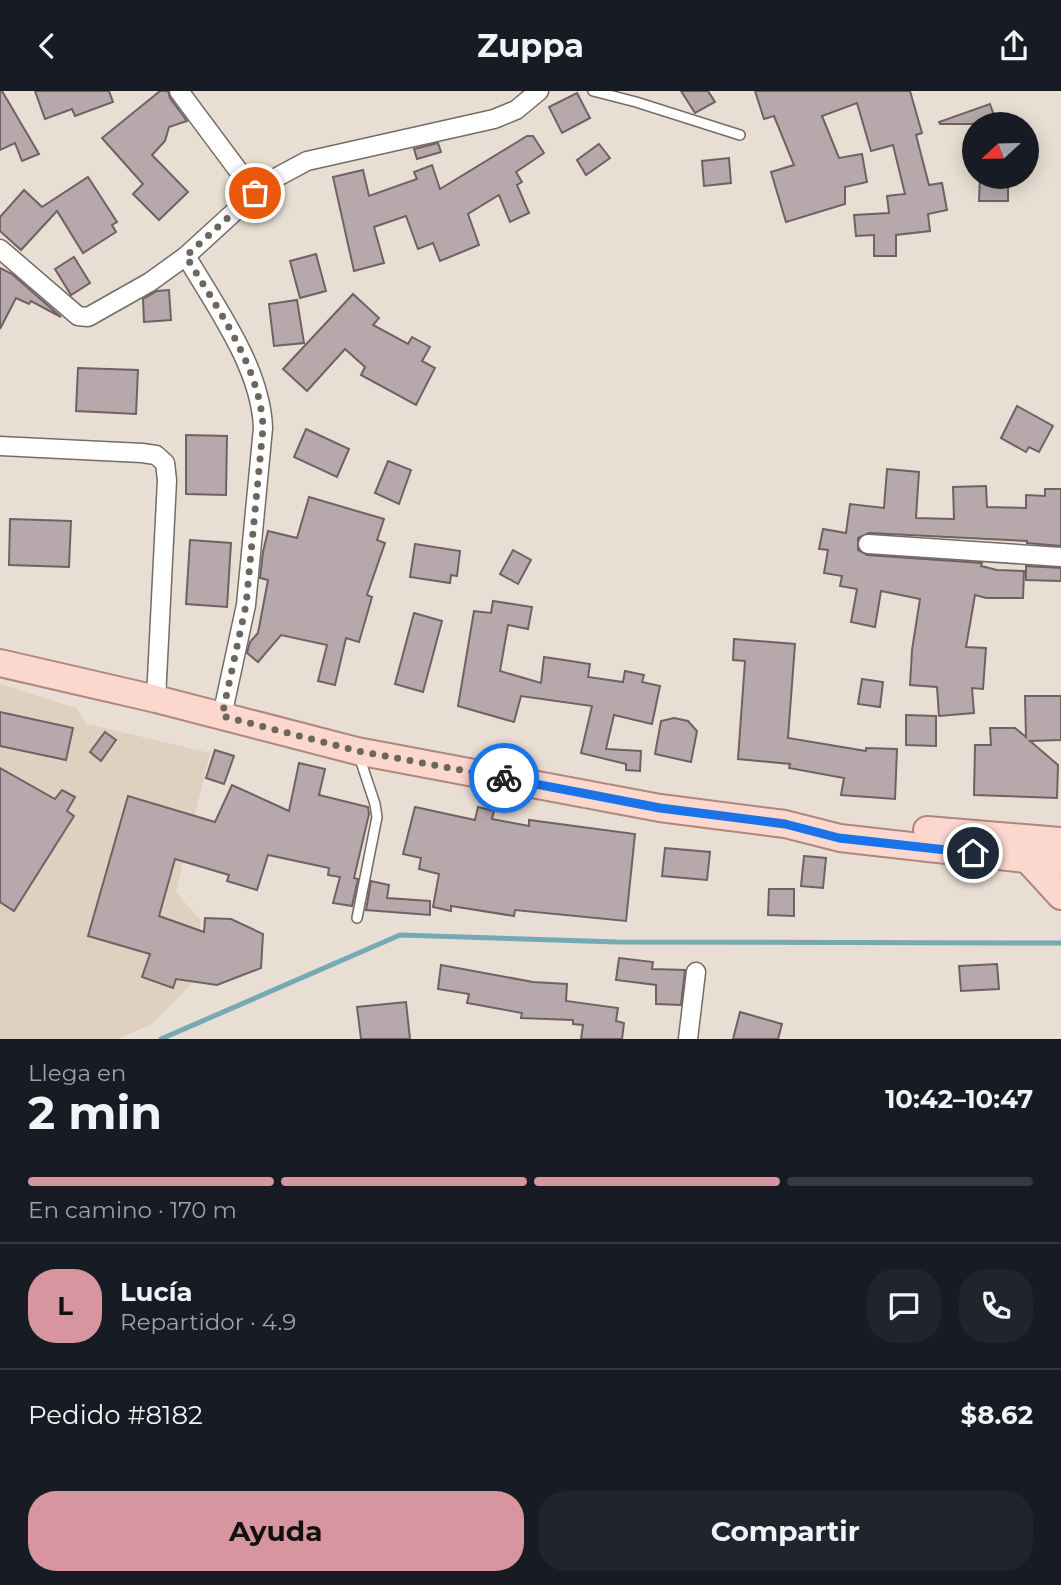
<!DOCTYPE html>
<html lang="es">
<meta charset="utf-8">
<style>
:root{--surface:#171b24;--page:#20242c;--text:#f1f3f6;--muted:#9ea1a6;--line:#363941;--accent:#d6959f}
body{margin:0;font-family:Montserrat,sans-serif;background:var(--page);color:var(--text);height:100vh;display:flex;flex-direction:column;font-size:26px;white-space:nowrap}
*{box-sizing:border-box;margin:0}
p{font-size:23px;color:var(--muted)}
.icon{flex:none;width:38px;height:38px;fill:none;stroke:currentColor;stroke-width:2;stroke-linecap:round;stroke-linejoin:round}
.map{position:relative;height:948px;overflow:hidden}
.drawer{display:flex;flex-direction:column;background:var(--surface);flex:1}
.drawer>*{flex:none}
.needle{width:46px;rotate:248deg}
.tools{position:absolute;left:962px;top:21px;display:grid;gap:14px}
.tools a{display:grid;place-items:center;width:77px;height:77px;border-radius:50%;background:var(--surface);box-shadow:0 4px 18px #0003;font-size:35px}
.pin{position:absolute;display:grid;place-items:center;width:60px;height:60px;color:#fff;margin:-30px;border:4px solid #fff;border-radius:50%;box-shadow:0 2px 7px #0007}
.courier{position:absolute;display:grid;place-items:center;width:70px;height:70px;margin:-35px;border:5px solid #1a73e8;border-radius:50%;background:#fff;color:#222;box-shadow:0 2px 9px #0007}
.overview em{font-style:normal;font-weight:700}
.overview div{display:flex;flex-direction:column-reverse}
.overview{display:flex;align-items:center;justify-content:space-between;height:119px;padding:0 28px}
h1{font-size:46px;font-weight:700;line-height:52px}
.bar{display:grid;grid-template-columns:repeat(4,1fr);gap:10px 7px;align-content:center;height:84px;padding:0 28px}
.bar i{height:9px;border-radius:5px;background:var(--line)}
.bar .current{background:var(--accent)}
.bar p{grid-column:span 4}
.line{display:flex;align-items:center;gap:18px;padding:0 28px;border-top:2px solid var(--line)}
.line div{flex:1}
.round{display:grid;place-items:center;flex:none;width:74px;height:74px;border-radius:28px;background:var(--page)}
.cta{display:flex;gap:14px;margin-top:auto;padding:14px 28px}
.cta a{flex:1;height:80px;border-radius:28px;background:var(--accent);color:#111;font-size:28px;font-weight:700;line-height:80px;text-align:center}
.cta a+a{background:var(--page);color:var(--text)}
header{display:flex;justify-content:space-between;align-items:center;height:91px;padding:0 28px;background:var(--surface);font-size:32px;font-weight:700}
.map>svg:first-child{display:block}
.built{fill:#e0d0c0}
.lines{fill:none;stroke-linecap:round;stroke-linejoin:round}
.stream{stroke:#75a9b3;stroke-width:5}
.building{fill:#b7a8ac;stroke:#6f6164;stroke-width:2}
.service-casing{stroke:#756c63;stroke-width:12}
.minor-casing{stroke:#756c63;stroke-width:21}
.primary-casing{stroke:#b0877d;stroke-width:30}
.service{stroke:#fff;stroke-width:9}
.minor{stroke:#fff;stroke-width:18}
.primary{stroke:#fbd7ce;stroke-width:26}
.done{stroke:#6c665f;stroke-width:7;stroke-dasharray:0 12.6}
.route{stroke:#1a73e8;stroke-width:9}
</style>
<header><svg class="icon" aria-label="back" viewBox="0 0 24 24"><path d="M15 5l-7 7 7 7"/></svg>Zuppa<svg class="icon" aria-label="share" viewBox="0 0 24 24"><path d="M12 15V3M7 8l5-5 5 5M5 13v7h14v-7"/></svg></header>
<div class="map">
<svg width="1061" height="948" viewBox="0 0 1061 948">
<rect width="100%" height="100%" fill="#e9ded3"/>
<polygon class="built" points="0,593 76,617 87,633 210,662 176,801 201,830 192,892 152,933 117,948 0,948"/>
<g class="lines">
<polyline class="stream" points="161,948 400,844 617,851 1061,852"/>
</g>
<g class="building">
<polygon points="0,0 2,0 39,63 22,70 15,52 0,59"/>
<polygon points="35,0 109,0 113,11 75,25 72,18 45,28"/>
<polygon points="160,0 168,0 170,7 187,30 169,36 165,50 152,64 188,101 159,129 133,103 143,93 102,47"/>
<polygon points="681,0 708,0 715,11 695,22"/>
<polygon points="755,0 910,0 922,42 916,44 929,94 942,92 947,119 928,123 930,140 896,144 896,165 874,165 874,144 856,145 854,124 889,122 887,105 905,103 893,54 871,60 857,12 822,25 839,67 862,63 867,91 845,96 845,113 786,131 771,81 794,74 774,25 764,28"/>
<polygon points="577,2 590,27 562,42 549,16"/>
<polygon points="990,13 997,33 940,33 939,31"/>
<polygon points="527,45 533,45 544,62 516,81 522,91 517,94 529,122 510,131 499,104 468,123 479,154 440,170 433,152 418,158 406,125 374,136 384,172 354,180 333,86 363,79 369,105 417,88 414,81 432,74 440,98"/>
<polygon points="438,52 441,61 417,68 414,58"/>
<polygon points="599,53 610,67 586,84 577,69"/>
<polygon points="729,67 731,92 704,95 702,70"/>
<polygon points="88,86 117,131 112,134 116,141 83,162 57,120 21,159 0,140 0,126 24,99 42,116"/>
<polygon points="980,86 1008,86 1008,110 979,110"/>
<polygon points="316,163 326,200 300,207 290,170"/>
<polygon points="74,166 90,192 71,204 55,178"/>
<polygon points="0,177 12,183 61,226 31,210 29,213 16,207 0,238"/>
<polygon points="169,199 171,229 144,231 143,208 157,200"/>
<polygon points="353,203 379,227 373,234 408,253 412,246 430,256 422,270 435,277 416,314 361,284 365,276 345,258 307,300 283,278"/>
<polygon points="297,209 304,252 274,255 269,213"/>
<polygon points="78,277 138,279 136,323 76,320"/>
<polygon points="1017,315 1053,335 1039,361 1029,356 1026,361 1001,347"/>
<polygon points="306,338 349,358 337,386 294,366"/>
<polygon points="186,344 227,345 226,404 186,403"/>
<polygon points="388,370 411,379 399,413 375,402"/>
<polygon points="887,378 919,381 916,427 954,428 953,396 986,395 987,416 1026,417 1026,404 1045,405 1045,398 1061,398 1061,455 1027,452 1027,450 869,442 858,447 858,459 867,464 982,472 981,475 997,479 1024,480 1023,507 986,507 975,504 966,556 986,557 983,598 972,597 974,622 939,625 937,596 910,594 912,559 920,508 881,500 875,536 851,531 857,498 840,495 842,485 824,482 828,459 819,458 823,438 846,442 850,413 884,417"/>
<polygon points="309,406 384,428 377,449 385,452 367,504 372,506 359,551 346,547 335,594 318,590 327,554 281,544 258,571 247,562 250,551 258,542 268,489 260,487 263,461 268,440 297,447"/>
<polygon points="10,428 71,430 69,476 9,474"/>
<polygon points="190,449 231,452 227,516 186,513"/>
<polygon points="415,453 460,460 457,485 451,484 450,492 410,486"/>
<polygon points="513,459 531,469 518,493 500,483"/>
<polygon points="1026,475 1061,477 1061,490 1026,489"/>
<polygon points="493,510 532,516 528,538 508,534 500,580 541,592 544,566 590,573 588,586 623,591 625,580 644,584 642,591 660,595 652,633 614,624 606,658 641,660 640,680 626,679 626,673 581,662 592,615 521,605 514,631 458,615 474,520 491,522"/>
<polygon points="414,522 442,530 423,601 395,593"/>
<polygon points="734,548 795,553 788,647 866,660 866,657 897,658 895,708 841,704 844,687 789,677 790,673 738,668 745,570 733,569"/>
<polygon points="862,588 883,591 880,616 858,613"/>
<polygon points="1025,605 1061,605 1061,649 1030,650 1058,674 1057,707 974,704 975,654 991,654 990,637 1015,637 1026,646"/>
<polygon points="0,621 73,637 66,669 0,655"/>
<polygon points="906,624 936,625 936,655 906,654"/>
<polygon points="674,627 688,630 697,640 691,671 655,663 661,630"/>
<polygon points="105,641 116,649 101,670 90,661"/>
<polygon points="215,659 234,665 224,693 206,687"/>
<polygon points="299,672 325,678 319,704 368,716 369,723 354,787 358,788 352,815 333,812 340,786 328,784 329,777 268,764 257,799 227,790 229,784 175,768 159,825 204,841 205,827 231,828 263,843 261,877 217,894 176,888 173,897 142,886 150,863 88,845 128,705 215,731 232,694 289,720"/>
<polygon points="0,677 55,708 62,699 75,706 67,720 74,725 14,820 0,811"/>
<polygon points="415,716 475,729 478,716 494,720 492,728 529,735 529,729 635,743 626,830 515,819 514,825 451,815 451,820 433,816 439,783 419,778 421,767 403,763"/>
<polygon points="665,757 710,761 707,789 662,785"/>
<polygon points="804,765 826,767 823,797 801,795"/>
<polygon points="371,790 389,794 387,807 430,810 430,824 366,819"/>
<polygon points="769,798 794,798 794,825 768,824"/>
<polygon points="619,867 653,871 652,878 685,879 681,914 656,913 656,894 616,889"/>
<polygon points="997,873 999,898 961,900 959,875"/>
<polygon points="441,874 533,891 567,893 566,910 618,917 616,930 624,932 622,948 581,948 583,934 573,933 573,929 521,927 522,922 467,912 469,903 438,898"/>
<polygon points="406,911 410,948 361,948 357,916"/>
<polygon points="740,921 782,933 778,948 733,948"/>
</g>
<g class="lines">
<g class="service-casing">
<g id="service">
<polyline points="593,0 636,11 740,44"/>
<polyline points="357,827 377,726 375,713 359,665"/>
</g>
</g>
<g class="minor-casing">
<g id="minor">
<polyline points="179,0 255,102"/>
<polyline points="0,158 78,225 88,226 150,191 186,165 255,102 279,85 307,70 494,28 516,19 539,0"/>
<path d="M186,165C216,216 261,277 263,337L246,514L222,625"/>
<polyline points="0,355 142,362 156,364 165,372 167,389 156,608"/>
<polyline points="868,453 1061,466"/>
<polyline points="688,948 696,881"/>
</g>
</g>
<g class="primary-casing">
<g id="primary">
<polyline points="0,572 156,608 357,660 660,717 785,733 840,747 1061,772"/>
<polyline points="927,739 1061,750"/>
<polyline points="1027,768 1061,805"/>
</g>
</g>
<use href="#service" class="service"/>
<use href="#minor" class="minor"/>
<use href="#primary" class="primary"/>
</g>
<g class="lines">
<path class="done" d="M255,102L186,165C216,216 261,277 263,337L246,514L222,625L358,660L504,687"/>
<polyline class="route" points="504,687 660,717 785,733 839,747 973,762"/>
</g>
</svg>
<div class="tools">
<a><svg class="needle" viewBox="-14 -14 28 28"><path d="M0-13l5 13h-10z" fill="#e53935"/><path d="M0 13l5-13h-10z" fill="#9ea1a6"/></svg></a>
</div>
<div class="pin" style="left:255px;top:102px;background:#ea580c"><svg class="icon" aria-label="bag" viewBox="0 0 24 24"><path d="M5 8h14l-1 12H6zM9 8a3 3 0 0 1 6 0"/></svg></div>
<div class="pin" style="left:973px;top:762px;background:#1f2937"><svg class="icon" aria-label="home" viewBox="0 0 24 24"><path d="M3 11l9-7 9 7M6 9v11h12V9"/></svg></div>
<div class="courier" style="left:504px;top:687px"><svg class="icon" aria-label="bike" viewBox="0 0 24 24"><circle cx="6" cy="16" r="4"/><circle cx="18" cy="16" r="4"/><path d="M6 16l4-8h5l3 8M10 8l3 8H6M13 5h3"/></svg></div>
</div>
<section class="drawer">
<div class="overview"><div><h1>2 min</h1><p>Llega en</p></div><em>10:42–10:47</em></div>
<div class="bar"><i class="current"></i><i class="current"></i><i class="current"></i><i></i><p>En camino · 170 m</p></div>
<div class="line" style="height:126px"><b class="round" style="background:var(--accent);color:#111">L</b><div><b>Lucía</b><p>Repartidor · 4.9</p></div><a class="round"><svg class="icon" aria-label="chat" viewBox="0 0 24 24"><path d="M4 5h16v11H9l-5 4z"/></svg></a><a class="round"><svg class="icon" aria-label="phone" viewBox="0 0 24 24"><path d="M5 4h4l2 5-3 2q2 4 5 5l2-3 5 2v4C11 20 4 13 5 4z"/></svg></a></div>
<div class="line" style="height:91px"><div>Pedido #8182</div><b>$8.62</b></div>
<div class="cta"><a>Ayuda</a><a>Compartir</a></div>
</section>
